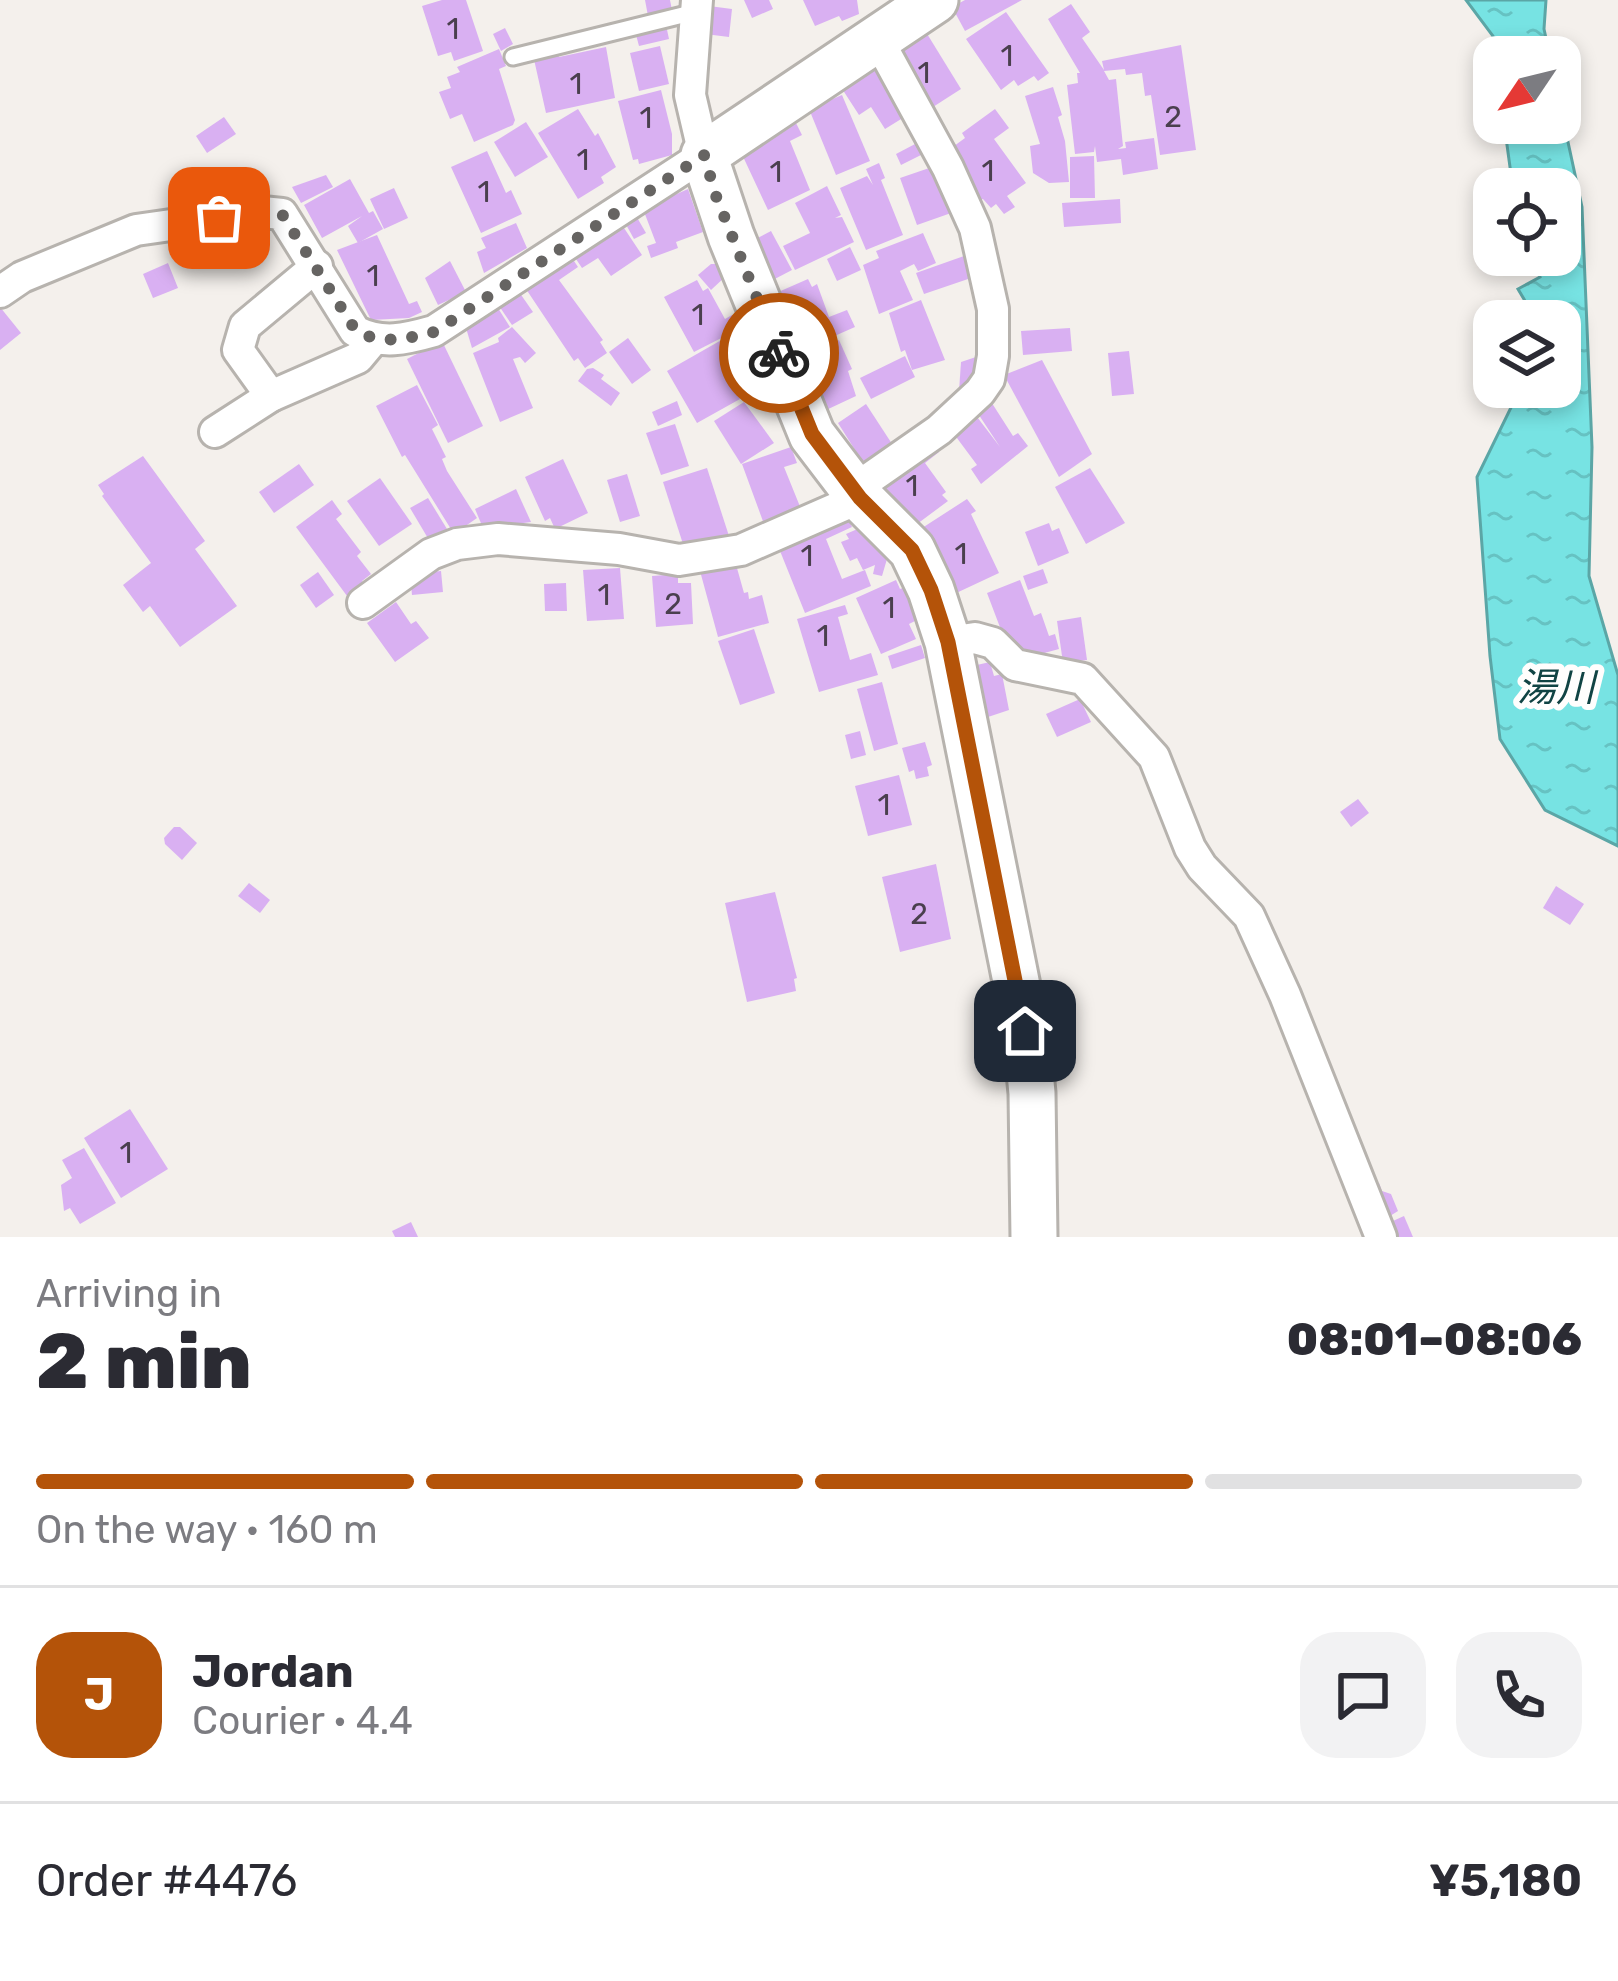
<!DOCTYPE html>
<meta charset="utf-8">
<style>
:root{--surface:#fff;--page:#f2f2f3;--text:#2b2b33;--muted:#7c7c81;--line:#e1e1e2;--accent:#b45309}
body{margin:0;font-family:Rubik,"Noto Sans JP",sans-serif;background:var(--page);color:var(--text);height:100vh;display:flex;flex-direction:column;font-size:45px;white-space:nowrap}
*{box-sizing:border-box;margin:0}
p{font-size:39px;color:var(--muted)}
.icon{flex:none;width:66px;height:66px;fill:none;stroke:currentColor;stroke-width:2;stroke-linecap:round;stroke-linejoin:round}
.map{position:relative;height:1237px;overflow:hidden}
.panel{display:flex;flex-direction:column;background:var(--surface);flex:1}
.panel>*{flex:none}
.needle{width:78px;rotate:235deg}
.fabs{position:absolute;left:1473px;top:36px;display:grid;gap:24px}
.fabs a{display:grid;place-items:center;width:108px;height:108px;border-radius:24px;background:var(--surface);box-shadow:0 6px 18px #0003;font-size:60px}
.pin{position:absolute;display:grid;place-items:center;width:102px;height:102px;color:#fff;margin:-51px;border-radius:24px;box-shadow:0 6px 18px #0006}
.courier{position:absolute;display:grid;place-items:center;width:120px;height:120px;margin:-60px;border:9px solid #b45309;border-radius:50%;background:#fff;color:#222;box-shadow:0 3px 15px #0007}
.overview em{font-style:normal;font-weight:800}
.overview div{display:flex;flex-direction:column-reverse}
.overview{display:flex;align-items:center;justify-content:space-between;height:204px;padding:0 36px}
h1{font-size:78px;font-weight:800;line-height:90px}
.bar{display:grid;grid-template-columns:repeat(4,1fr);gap:18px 12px;align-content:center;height:144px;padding:0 36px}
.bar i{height:15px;border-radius:9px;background:var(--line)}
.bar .on{background:var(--accent)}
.bar p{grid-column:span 4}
.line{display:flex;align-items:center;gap:30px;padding:0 36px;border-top:3px solid var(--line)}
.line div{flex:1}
.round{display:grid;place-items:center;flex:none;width:126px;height:126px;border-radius:36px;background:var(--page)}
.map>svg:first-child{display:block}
.water{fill:url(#water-ripples);stroke:#5ba6a6;stroke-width:3}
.building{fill:#d9b0f2}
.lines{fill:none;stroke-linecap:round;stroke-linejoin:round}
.lane-casing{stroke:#b7b3ae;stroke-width:21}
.street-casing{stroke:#b7b3ae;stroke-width:36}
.primary-casing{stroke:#b7b3ae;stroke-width:51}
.lane{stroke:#fff;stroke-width:15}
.street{stroke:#fff;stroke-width:30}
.primary{stroke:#fff;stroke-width:45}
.done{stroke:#666462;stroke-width:12;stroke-dasharray:0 21.6}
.route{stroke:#b45309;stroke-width:15}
.labels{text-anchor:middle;stroke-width:12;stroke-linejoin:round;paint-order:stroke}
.number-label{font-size:30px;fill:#4a3f4e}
.water-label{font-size:39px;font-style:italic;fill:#144;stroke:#fffefd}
</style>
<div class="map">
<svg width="1618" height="1237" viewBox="0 0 1618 1237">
<defs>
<pattern id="water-ripples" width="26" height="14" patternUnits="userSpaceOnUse" patternTransform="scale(3)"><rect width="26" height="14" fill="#77e3e3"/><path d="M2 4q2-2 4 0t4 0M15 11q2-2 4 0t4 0" fill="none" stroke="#66c2c2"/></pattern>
</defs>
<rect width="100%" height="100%" fill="#f4f0ec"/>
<g class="water">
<polygon points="1466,0 1546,0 1544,29 1550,57 1496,57 1493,36"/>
<polygon points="1560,105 1582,207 1592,447 1589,576 1618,675 1618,846 1545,810 1500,739 1490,656 1477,477 1521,387 1560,387 1560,321 1537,321 1518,289 1540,277 1533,255 1560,255 1560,189 1513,189 1504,123 1560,123"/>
</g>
<g class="building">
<polygon points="442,0 466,0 483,51 454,61 451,52 438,56 422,6"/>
<polygon points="645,0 670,0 672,10 648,16"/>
<polygon points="744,0 769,0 773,9 752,18"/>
<polygon points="803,0 857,0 859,14 842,21 839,16 815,26"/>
<polygon points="965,0 1022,0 965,31 952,7"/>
<polygon points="1071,4 1090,32 1082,38 1104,70 1102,61 1181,45 1196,150 1160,155 1151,95 1145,96 1142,73 1126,75 1125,69 1104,71 1109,80 1116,79 1123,146 1118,149 1126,148 1125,142 1154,138 1158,169 1123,175 1121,159 1097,162 1095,146 1094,152 1075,154 1067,85 1078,83 1077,73 1080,73 1048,19"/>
<polygon points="709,6 732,9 729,37 705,34"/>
<polygon points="1006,12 1049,73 1038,81 1034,76 1018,86 1014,80 1001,90 966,39"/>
<polygon points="921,24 961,89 922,114 887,56"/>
<polygon points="666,25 669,39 639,46 635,31"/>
<polygon points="505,28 513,44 501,51 493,34"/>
<polygon points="660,46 669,84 639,91 630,53"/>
<polygon points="606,47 615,98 546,113 533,55 557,50 559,57"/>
<polygon points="499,49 506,66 499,69 515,120 513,125 474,142 462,114 450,119 439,92 451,88 447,77 460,72 457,67"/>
<polygon points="869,60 906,116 885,129 871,107 859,115 837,81"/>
<polygon points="1053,87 1062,115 1058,117 1065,141 1069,182 1049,183 1033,173 1030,146 1040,144 1025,96"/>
<polygon points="661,90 672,134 672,155 639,164 638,159 633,160 618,101"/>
<polygon points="842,95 870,161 836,175 809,109"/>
<polygon points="578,109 595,136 598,133 616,167 601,177 604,183 578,199 538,133"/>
<polygon points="995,109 1009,128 994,139 1026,183 1007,196 1015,207 1004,214 996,204 991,208 983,199 968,204 950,149 965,138 962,133"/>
<polygon points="792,115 802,135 790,141 810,190 768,210 739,148"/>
<polygon points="224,117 236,134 207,153 196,136"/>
<polygon points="526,122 548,157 515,177 494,142"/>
<polygon points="917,143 923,154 901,165 896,154"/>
<polygon points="487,151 506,193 511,190 522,214 481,233 451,167"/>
<polygon points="1094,156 1095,198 1070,198 1070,157"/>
<polygon points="879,163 885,178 881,180 903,235 866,250 840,188 867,176 873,185 866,169"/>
<polygon points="938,165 954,212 917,225 900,178"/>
<polygon points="326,175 333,187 301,203 292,187"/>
<polygon points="350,179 369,213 373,211 383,229 358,243 348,226 362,216 322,238 304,205"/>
<polygon points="827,186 841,215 835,218 842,217 854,242 795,270 783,246 810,233 795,203"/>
<polygon points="394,188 408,218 384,229 370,199"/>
<polygon points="688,189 703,232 676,242 678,248 651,258 647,246 656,243 643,209"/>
<polygon points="1120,199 1121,223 1064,227 1062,203"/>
<polygon points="635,214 646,233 634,239 624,221"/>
<polygon points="620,222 642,255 611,276 598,258 582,268 574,256"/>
<polygon points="516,223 527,248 484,273 477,252 486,248 481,238"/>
<polygon points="771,231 792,270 769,282 748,243"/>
<polygon points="923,233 936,263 918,271 914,264 900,271 913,300 879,314 863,265 879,258 876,251"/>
<polygon points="377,235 409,304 417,301 422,312 409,318 371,320 337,250"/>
<polygon points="850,247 861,270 837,281 827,259"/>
<polygon points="570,255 578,267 559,280 603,340 600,342 607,353 585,368 578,358 574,361 524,286"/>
<polygon points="964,256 971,278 924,294 916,273"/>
<polygon points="450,261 466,292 438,305 425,278"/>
<polygon points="168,263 178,288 153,298 143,274"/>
<polygon points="711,264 716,264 726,276 711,290 698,275"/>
<polygon points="808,279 812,287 817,284 829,317 847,310 855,327 798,352 776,293"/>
<polygon points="697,280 703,291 708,288 725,319 732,315 739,329 694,352 664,297"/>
<polygon points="517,289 533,312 512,325 497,303"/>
<polygon points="921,300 945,360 912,370 905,350 901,352 889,313"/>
<polygon points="496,305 510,327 472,348 466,328"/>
<polygon points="0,307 21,333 0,350"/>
<polygon points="512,327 536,353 525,363 520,357 513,359 533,408 500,422 473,353 499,342 498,338"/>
<polygon points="1070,328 1072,351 1023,355 1021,331"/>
<polygon points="628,338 651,370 632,384 609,352"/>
<polygon points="725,338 734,354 722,362 740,399 697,423 667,371"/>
<polygon points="754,340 770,377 751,385 738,347"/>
<polygon points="839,340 852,369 848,371 856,396 824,411 801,357"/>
<polygon points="442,341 483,426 448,443 407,359"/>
<polygon points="1129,351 1134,394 1112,396 1108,353"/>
<polygon points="905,356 915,377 871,399 860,378"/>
<polygon points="979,356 973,388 959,391 961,362"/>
<polygon points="1042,360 1092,454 1059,477 1004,375"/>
<polygon points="593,368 604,375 601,379 620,393 611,406 578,381 587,369"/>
<polygon points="417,385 438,425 432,429 446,457 442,459 447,471 477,518 454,534 405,455 402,457 376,406"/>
<polygon points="988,397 1013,436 1018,433 1028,446 981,484 971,469 977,465 948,426 971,409 1000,447 973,406"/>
<polygon points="677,401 682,415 658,426 652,412"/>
<polygon points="744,402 774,443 741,464 714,421"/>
<polygon points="866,404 896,450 867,469 838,423"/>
<polygon points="675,424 689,466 661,475 646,433"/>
<polygon points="931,442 939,452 925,463 946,492 942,495 948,501 913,527 877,481"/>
<polygon points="791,447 797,463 784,467 801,509 764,524 742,464"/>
<polygon points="143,456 205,541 195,549 237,606 180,647 150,606 143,612 123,585 151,563 102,496 104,494 98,485"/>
<polygon points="563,459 588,513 555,529 550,518 545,521 525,477"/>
<polygon points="299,464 314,485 274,513 259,492"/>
<polygon points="707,468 729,536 688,547 683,544 663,482"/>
<polygon points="1090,468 1125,523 1086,544 1055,487"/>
<polygon points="627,474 640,516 620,522 607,480"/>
<polygon points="380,478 412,524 379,546 347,501"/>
<polygon points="516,489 531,522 483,528 475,509"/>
<polygon points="428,498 447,529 429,540 410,508"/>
<polygon points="967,499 976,511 971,514 999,573 952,595 919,530"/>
<polygon points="332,500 342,514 336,519 361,552 357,556 371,574 362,581 366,588 350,600 296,527"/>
<polygon points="845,512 852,527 826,539 842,579 865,570 871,586 805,613 776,541"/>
<polygon points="1049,523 1052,531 1059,528 1069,553 1038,566 1025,532"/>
<polygon points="862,527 880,545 887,559 882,576 873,574 875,565 863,570 857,558 850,561 841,542 849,539 846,534"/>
<polygon points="735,561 744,593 748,592 749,599 762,595 769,623 718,637 700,571"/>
<polygon points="620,568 624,619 587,621 583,570"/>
<polygon points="1043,569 1048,583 1028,590 1023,576"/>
<polygon points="441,571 443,592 412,595 410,574"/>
<polygon points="318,572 334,595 316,608 300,585"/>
<polygon points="678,574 678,583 691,583 693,624 656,627 652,576"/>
<polygon points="896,580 900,589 908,586 921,618 909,624 916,639 881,654 856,598"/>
<polygon points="1020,580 1034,616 1041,613 1049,636 1055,634 1059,649 1026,658 1009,651 987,593"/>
<polygon points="566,583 567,611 545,611 544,584"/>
<polygon points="396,602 411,624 416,621 429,638 395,662 367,623"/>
<polygon points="845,605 848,614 838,617 850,660 871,653 878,675 819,692 797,619"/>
<polygon points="1081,617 1087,660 1063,663 1057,621"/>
<polygon points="754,629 775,693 740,705 718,641"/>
<polygon points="921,645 925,658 892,669 888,656"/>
<polygon points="990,662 994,676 1002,674 1009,710 979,720 968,667"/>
<polygon points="882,682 898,744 874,751 857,689"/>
<polygon points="1080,699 1091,722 1057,737 1046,714"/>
<polygon points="860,731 866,755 851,759 845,735"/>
<polygon points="925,742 932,765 927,767 929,776 916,779 914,770 909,772 902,748"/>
<polygon points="899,775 912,825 868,836 855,786"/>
<polygon points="1358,799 1369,813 1351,827 1340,812"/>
<polygon points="174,827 180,827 197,843 182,860 165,844 164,838"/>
<polygon points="936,864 951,939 900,952 882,877"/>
<polygon points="249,883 270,900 260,913 238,896"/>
<polygon points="1556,886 1584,904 1570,925 1543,908"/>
<polygon points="775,892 797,978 794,979 796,991 747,1002 725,903"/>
<polygon points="130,1109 168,1169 121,1198 84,1138"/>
<polygon points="84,1148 116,1203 80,1224 70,1208 64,1211 61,1185 72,1178 62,1160"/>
<polygon points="1379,1183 1382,1191 1391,1194 1398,1211 1382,1221 1370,1187"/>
<polygon points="1404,1216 1413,1237 1390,1237 1384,1225"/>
<polygon points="411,1222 418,1237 395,1237 392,1231"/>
</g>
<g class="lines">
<g class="lane-casing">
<polyline id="lane" points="513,57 695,12"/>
</g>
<g class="street-casing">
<g id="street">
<path d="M0,292L22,277L136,230L262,212L282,214L355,331C382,345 406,339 434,331L704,155L690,95L697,0"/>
<polyline points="271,396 238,350 245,326 317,266"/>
<polyline points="215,432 271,396 358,358 373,340"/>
<polyline points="853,490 939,430 980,392 989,379 993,356 993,309 975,228 948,168 877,38"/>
<polyline points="363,603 431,554 457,544 498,539 619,549 679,560 741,550 860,498"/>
<polyline points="948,642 975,638 993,643 1015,665 1083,679 1154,757 1190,848 1202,867 1249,916 1285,995 1381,1237"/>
</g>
</g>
<g class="primary-casing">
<polyline id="primary" points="935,0 704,155 731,236 812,435 860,498 912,550 931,590 948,642 1026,1031 1032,1093 1034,1237"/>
</g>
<use href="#lane" class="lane"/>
<use href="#street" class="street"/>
<use href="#primary" class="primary"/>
</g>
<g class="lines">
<path class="done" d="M219,218L282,214L356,331C382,345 406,339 434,332L704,155L716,196L779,353"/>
<polyline class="route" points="779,353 812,434 860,498 912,550 931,590 948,642 1025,1031"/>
</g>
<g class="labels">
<g class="number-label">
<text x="453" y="39">1</text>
<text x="1007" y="66">1</text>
<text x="924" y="83">1</text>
<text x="576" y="94">1</text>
<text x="1173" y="127">2</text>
<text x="646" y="128">1</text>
<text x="583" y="170">1</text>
<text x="988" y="181">1</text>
<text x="776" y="182">1</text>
<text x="484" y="202">1</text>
<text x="373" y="286">1</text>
<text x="698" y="325">1</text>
<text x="912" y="496">1</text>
<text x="961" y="564">1</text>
<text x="807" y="566">1</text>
<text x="604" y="605">1</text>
<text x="673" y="614">2</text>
<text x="889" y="618">1</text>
<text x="823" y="646">1</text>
<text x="884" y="815">1</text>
<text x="919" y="924">2</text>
<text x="126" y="1163">1</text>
</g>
<g class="water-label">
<text x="1556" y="701">湯川</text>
</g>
</g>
</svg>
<div class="fabs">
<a><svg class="needle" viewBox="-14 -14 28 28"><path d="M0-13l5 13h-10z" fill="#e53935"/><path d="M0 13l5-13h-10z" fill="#7c7c81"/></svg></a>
<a><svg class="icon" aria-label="locate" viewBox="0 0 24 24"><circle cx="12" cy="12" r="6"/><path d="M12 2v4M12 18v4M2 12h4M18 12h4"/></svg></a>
<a><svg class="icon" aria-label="layers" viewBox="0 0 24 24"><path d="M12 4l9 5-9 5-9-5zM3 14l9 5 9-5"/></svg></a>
</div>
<div class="pin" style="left:219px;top:218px;background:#ea580c"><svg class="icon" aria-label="bag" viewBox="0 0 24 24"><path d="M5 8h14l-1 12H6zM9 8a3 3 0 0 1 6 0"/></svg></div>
<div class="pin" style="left:1025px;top:1031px;background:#1f2937"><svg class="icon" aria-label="home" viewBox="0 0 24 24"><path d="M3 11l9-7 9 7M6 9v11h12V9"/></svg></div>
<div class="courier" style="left:779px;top:353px"><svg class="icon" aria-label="bike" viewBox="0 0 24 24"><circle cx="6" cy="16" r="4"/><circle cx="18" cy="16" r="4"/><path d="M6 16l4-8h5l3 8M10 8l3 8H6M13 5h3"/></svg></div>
</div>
<section class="panel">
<div class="overview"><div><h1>2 min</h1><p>Arriving in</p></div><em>08:01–08:06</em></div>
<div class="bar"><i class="on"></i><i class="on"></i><i class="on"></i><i></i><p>On the way · 160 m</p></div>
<div class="line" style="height:216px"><b class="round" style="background:var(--accent);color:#fff">J</b><div><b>Jordan</b><p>Courier · 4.4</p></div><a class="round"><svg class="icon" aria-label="chat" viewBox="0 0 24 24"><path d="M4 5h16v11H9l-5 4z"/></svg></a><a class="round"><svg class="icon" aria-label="phone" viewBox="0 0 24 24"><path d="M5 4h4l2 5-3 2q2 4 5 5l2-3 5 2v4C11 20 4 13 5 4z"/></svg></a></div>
<div class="line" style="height:156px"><div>Order #4476</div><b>¥5,180</b></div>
</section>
